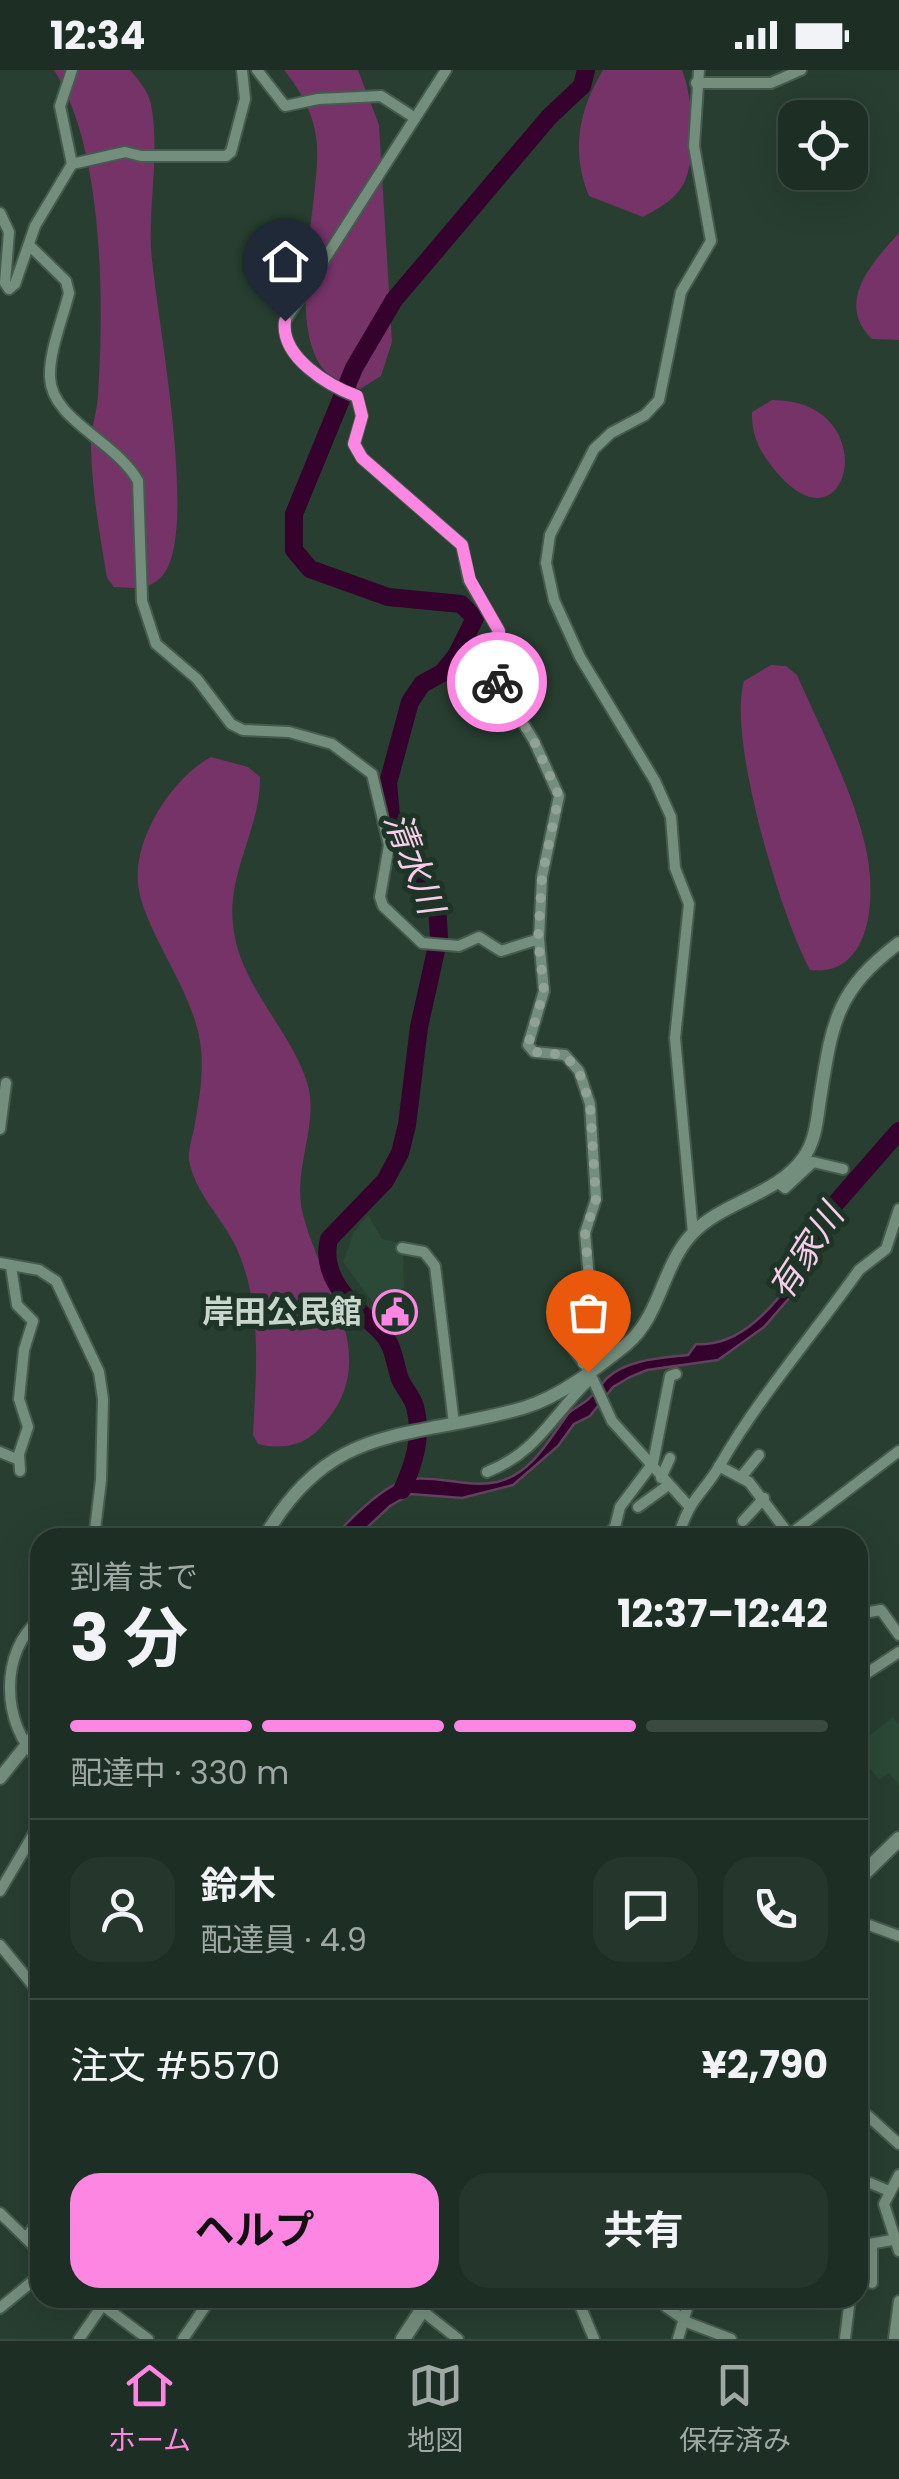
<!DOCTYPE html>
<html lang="ja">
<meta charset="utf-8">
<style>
:root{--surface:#1d2e24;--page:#25362c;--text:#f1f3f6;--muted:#a0a8a6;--line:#3b4a41;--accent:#fd86e3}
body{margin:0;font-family:Poppins,"Noto Sans JP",sans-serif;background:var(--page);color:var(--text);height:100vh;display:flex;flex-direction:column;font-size:38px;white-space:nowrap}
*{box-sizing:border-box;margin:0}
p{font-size:32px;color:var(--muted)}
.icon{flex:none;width:55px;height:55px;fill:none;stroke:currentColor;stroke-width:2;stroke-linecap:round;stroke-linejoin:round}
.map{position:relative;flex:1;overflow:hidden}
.details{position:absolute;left:30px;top:1458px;width:838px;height:780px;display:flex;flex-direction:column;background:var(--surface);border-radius:30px;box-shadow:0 10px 40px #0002,0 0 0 2px var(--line)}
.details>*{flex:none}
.tools{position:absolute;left:778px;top:30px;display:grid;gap:20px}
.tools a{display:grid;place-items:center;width:90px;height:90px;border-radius:20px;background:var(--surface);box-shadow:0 10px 40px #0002,0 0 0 2px var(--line);font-size:50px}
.pin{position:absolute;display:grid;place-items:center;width:85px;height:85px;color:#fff;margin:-102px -42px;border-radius:50% 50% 50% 0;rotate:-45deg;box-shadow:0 0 10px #0007}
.pin .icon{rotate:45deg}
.courier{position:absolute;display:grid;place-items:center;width:100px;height:100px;margin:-50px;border:8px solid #fd86e3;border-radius:50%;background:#fff;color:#222;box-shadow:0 2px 12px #0007}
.summary em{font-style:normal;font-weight:700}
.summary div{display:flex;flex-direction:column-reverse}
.summary{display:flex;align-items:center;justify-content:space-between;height:170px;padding:0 40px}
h1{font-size:65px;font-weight:700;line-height:75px}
.bar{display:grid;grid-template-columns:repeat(4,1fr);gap:15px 10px;align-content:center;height:120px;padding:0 40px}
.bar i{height:12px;border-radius:8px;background:var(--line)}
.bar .selected{background:var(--accent)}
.bar p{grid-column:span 4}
.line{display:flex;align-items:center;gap:25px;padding:0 40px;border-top:2px solid var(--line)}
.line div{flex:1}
.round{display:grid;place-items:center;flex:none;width:105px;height:105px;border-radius:30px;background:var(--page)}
.cta{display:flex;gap:20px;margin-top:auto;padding:20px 40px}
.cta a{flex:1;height:115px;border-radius:30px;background:var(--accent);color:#111;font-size:40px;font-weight:700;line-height:115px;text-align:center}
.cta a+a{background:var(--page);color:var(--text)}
.status{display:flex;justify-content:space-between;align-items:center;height:70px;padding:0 50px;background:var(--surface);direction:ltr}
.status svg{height:28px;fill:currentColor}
.tabs{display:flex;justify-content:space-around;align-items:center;height:140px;border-top:2px solid var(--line);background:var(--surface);font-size:28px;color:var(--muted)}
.tabs a{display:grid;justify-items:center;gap:5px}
.tabs .selected{color:var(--accent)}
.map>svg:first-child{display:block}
.built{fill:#2b4936}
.green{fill:#753367}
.water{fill:#35012d;stroke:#61415d;stroke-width:2.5}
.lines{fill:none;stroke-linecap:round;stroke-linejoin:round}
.river{stroke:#35012d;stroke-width:18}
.minor-casing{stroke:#465a4e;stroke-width:14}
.tertiary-casing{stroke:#465a4e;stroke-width:16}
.secondary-casing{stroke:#465a4e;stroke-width:18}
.minor{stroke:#748e7d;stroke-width:10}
.tertiary{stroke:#748e7d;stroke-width:12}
.secondary{stroke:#748e7d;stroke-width:14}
.done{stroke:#90a196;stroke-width:10;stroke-dasharray:0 18}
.route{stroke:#fd86e3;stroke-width:12}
.labels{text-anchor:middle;stroke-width:10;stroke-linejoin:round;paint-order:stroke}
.poi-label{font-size:32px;font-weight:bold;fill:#c9d6cd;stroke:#1d3426;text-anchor:end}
.water-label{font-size:35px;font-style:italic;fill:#f7cdeb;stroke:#1d3426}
</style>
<div class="status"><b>12:34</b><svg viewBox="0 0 49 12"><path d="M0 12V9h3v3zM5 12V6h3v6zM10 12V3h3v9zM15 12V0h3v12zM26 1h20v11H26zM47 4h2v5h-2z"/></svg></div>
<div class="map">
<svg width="899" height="2269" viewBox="0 0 899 2269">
<rect width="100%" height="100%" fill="#273e30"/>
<g class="built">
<polygon points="368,1145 382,1169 403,1174 404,1217 377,1238 343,1192 354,1162"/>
<polygon points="893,1647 899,1655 899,1716 889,1703 879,1710 858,1682 858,1675"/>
</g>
<g class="green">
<path d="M54,0H130C141,13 150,23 152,40C159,86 149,132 151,178C155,240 200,460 163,505C150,521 132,518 114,517L107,508C100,466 92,422 91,378C90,360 97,343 98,325C104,231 104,80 54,0Z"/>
<path d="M284,0H358L379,55L392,272L381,306L360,319C350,315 335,310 326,302C284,257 320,132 317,76C315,45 302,23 284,0Z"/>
<path d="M603,0H682C693,28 697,82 685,111C677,129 659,138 643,147L589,126C571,82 578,41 603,0Z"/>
<path d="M899,163V270L872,269C834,232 873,192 899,163Z"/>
<path d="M772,330C885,330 850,485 779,405C762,386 751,367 752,342Z"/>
<path d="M771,595L786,596L797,605C821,660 856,726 867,784C876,830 871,907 810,900C781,847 727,668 744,611Z"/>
<path d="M211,687L248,697L260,707C261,757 227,803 233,855C239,915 289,957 307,1012C320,1053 293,1097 302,1140C318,1213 388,1288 320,1358C304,1376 281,1380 258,1374L253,1365C256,1302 263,1236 236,1177C223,1149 194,1122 189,1090C188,1081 192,1068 194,1059C200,1023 207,990 196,954C183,908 142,854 138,814C133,768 173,707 211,687Z"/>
</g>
<path class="water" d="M807,1192L790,1227L764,1257L718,1290L647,1300L630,1307L613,1317L590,1346L574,1354L558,1376L513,1415L462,1428L411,1424L390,1436L357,1467L333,1468C350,1449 387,1411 412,1409C440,1406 469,1418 497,1412C532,1404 549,1369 568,1344C573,1338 580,1336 586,1331C595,1325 600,1315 607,1308C628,1289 662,1288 688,1285L696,1274C746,1278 780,1226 807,1192Z"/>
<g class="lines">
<g class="river">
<polyline points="789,1219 822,1149 899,1061"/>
<path d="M402,1420C414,1394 423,1366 415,1337C413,1327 404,1319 400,1309C394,1291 394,1274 379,1260C354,1236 319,1209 329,1169L385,1111L400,1083L407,1055L419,957L439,867L437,835L392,756L388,713L410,632L422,614L442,603L456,586L475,548L461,534L388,527L310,499L294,480V444L354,298L394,230L549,47L582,16L586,0"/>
</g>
<g class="minor-casing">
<g id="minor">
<polyline points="257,0 285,36 318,29 381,26 415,48"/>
<path d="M446,0L285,251C280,287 329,316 357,327L362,346L354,374L362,388L462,475L469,510L499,561L496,609L534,671L559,726L542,807L539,869L544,921L528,975L534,982L565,985L579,1001L590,1034L596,1129L585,1163L590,1219L567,1247L562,1262L589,1301L612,1351L687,1434"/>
<polyline points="696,13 771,13 801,0"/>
<polyline points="72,94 125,82 141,86 226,86 231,82 245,29 242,0"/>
<polyline points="0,143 9,162 5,213 9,219 15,214 35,156 72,94 60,36 72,0"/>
<path d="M30,176L66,211L69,223C63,248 49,281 50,307C51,350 116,371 138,411L142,531L156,574L197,609L231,654L243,660L289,662L332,674L372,704L389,775L380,827L383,836L422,873L459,876L479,867L501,881L539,869"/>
<polyline points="0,1059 6,1013"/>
<polyline points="777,1112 785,1118 813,1092 843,1099"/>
<polyline points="693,1163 675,968 689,834 675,798 671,747 655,711 580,587 554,530 546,493 550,465 594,379 611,363 645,345 659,330 681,222 711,171 694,76 699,0"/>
<polyline points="402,1178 424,1182 435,1196 454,1354"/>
<polyline points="0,1193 39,1200 56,1211 99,1302 103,1329 101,1410 94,1468"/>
<polyline points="11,1197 17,1235 33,1251 24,1280 19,1329 28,1357 19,1384 20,1401"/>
<polyline points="0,1382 19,1390"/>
<polyline points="719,1396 749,1412 791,1467"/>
<path d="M487,1402C538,1382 552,1345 589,1310"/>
<polyline points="742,1406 759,1385"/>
<polyline points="661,1408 670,1388"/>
<polyline points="638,1437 667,1416"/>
<polyline points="743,1451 764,1428"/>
<polyline points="789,1465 899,1381"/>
<polyline points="604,1468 615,1457 620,1437 653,1393 670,1306 676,1304"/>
<path d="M678,1468C690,1426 701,1427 720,1395C759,1327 813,1265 859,1200L886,1179L899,1139"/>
<polyline points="858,1544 881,1540 899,1565"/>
<path d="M40,1549C0,1580 0,1654 40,1691"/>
<polyline points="858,1609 899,1582"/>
<polyline points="0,1821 40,1753"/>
<polyline points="858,1851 899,1866"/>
<polyline points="0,1875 40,1924"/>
<polyline points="867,2045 899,2074"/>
<polyline points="899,2105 884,2134 899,2181"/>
<polyline points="870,2113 889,2121"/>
<polyline points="0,2143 40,2182"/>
<polyline points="26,2168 40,2149"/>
<polyline points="858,2176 892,2170"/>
<polyline points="872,2213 872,2174"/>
<polyline points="93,2228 148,2269"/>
<polyline points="406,2228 458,2269"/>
<polyline points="577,2228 594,2269"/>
<polyline points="666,2228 666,2237 689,2253 731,2269"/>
<polyline points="0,2238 40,2205"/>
<polyline points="79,2269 102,2236"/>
<polyline points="183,2269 211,2228"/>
<polyline points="678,2269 690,2228"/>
<polyline points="845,2269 850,2228"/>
<polyline points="894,2269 899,2231"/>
</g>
</g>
<g class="tertiary-casing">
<g id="tertiary">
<path d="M264,1468C331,1350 408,1371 523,1338C560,1327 597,1298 627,1274C661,1245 662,1196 692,1164C723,1131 778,1125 804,1087C816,1069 817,1049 820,1029C832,954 835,921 899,873"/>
<polyline points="0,1708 40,1658"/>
</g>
</g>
<g class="secondary-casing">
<g id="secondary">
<polyline points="858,1809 899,1769"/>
<polyline points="403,2269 430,2228"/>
</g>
</g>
<use href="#minor" class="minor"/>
<use href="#tertiary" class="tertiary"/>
<use href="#secondary" class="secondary"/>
</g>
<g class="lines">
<polyline class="done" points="497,612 534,671 559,726 542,806 538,870 544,921 528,975 534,982 565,985 579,1002 590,1034 596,1129 585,1163 590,1219 562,1258 588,1302"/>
<path class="route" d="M285,251C280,287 329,316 357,326L362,346L354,374L362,388L462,475L470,510L499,561L497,612"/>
</g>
<defs>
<g id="civic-ring" transform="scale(2.25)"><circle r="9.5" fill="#1d3426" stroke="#fd86e3" stroke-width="1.5"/><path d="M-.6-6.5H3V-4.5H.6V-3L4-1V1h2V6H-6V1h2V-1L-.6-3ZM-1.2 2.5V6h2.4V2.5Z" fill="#fd86e3"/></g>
</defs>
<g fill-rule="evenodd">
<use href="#civic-ring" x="395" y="1242"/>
</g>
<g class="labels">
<g class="poi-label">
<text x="362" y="1253">岸田公民館</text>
</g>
<g class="water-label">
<text transform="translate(414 793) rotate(69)" y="12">清水川</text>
<text transform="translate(806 1182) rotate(-57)" y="12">有家川</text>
</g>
</g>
</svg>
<div class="tools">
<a><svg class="icon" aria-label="locate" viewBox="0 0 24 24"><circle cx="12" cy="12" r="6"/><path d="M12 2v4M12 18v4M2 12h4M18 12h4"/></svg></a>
</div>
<div class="pin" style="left:588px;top:1302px;background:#ea580c"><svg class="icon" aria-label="bag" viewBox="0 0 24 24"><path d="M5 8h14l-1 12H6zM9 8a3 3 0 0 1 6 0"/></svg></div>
<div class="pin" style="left:285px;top:251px;background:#1f2937"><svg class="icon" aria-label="home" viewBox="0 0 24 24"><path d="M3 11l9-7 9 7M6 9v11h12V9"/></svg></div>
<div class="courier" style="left:497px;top:612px"><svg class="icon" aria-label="bike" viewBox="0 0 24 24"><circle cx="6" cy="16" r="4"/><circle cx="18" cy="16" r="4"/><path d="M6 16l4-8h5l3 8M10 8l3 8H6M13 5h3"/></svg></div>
<section class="details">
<div class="summary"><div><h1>3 分</h1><p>到着まで</p></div><em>12:37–12:42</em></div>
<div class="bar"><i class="selected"></i><i class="selected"></i><i class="selected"></i><i></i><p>配達中 · 330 m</p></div>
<div class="line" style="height:180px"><a class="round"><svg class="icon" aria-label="person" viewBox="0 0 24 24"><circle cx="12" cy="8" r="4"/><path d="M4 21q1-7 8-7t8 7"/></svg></a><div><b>鈴木</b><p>配達員 · 4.9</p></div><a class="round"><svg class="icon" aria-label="chat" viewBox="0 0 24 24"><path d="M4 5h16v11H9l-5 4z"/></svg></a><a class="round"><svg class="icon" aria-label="phone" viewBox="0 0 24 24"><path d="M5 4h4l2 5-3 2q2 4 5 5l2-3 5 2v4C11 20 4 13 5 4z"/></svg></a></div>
<div class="line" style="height:130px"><div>注文 #5570</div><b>¥2,790</b></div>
<div class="cta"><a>ヘルプ</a><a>共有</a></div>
</section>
</div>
<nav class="tabs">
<a class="selected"><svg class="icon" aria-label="home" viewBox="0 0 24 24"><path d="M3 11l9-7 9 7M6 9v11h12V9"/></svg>ホーム</a>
<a><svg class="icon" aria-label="map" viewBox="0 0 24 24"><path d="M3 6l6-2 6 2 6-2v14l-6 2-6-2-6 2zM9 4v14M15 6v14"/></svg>地図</a>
<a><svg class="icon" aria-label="saved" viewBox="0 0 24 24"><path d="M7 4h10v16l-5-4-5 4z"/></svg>保存済み</a>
</nav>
